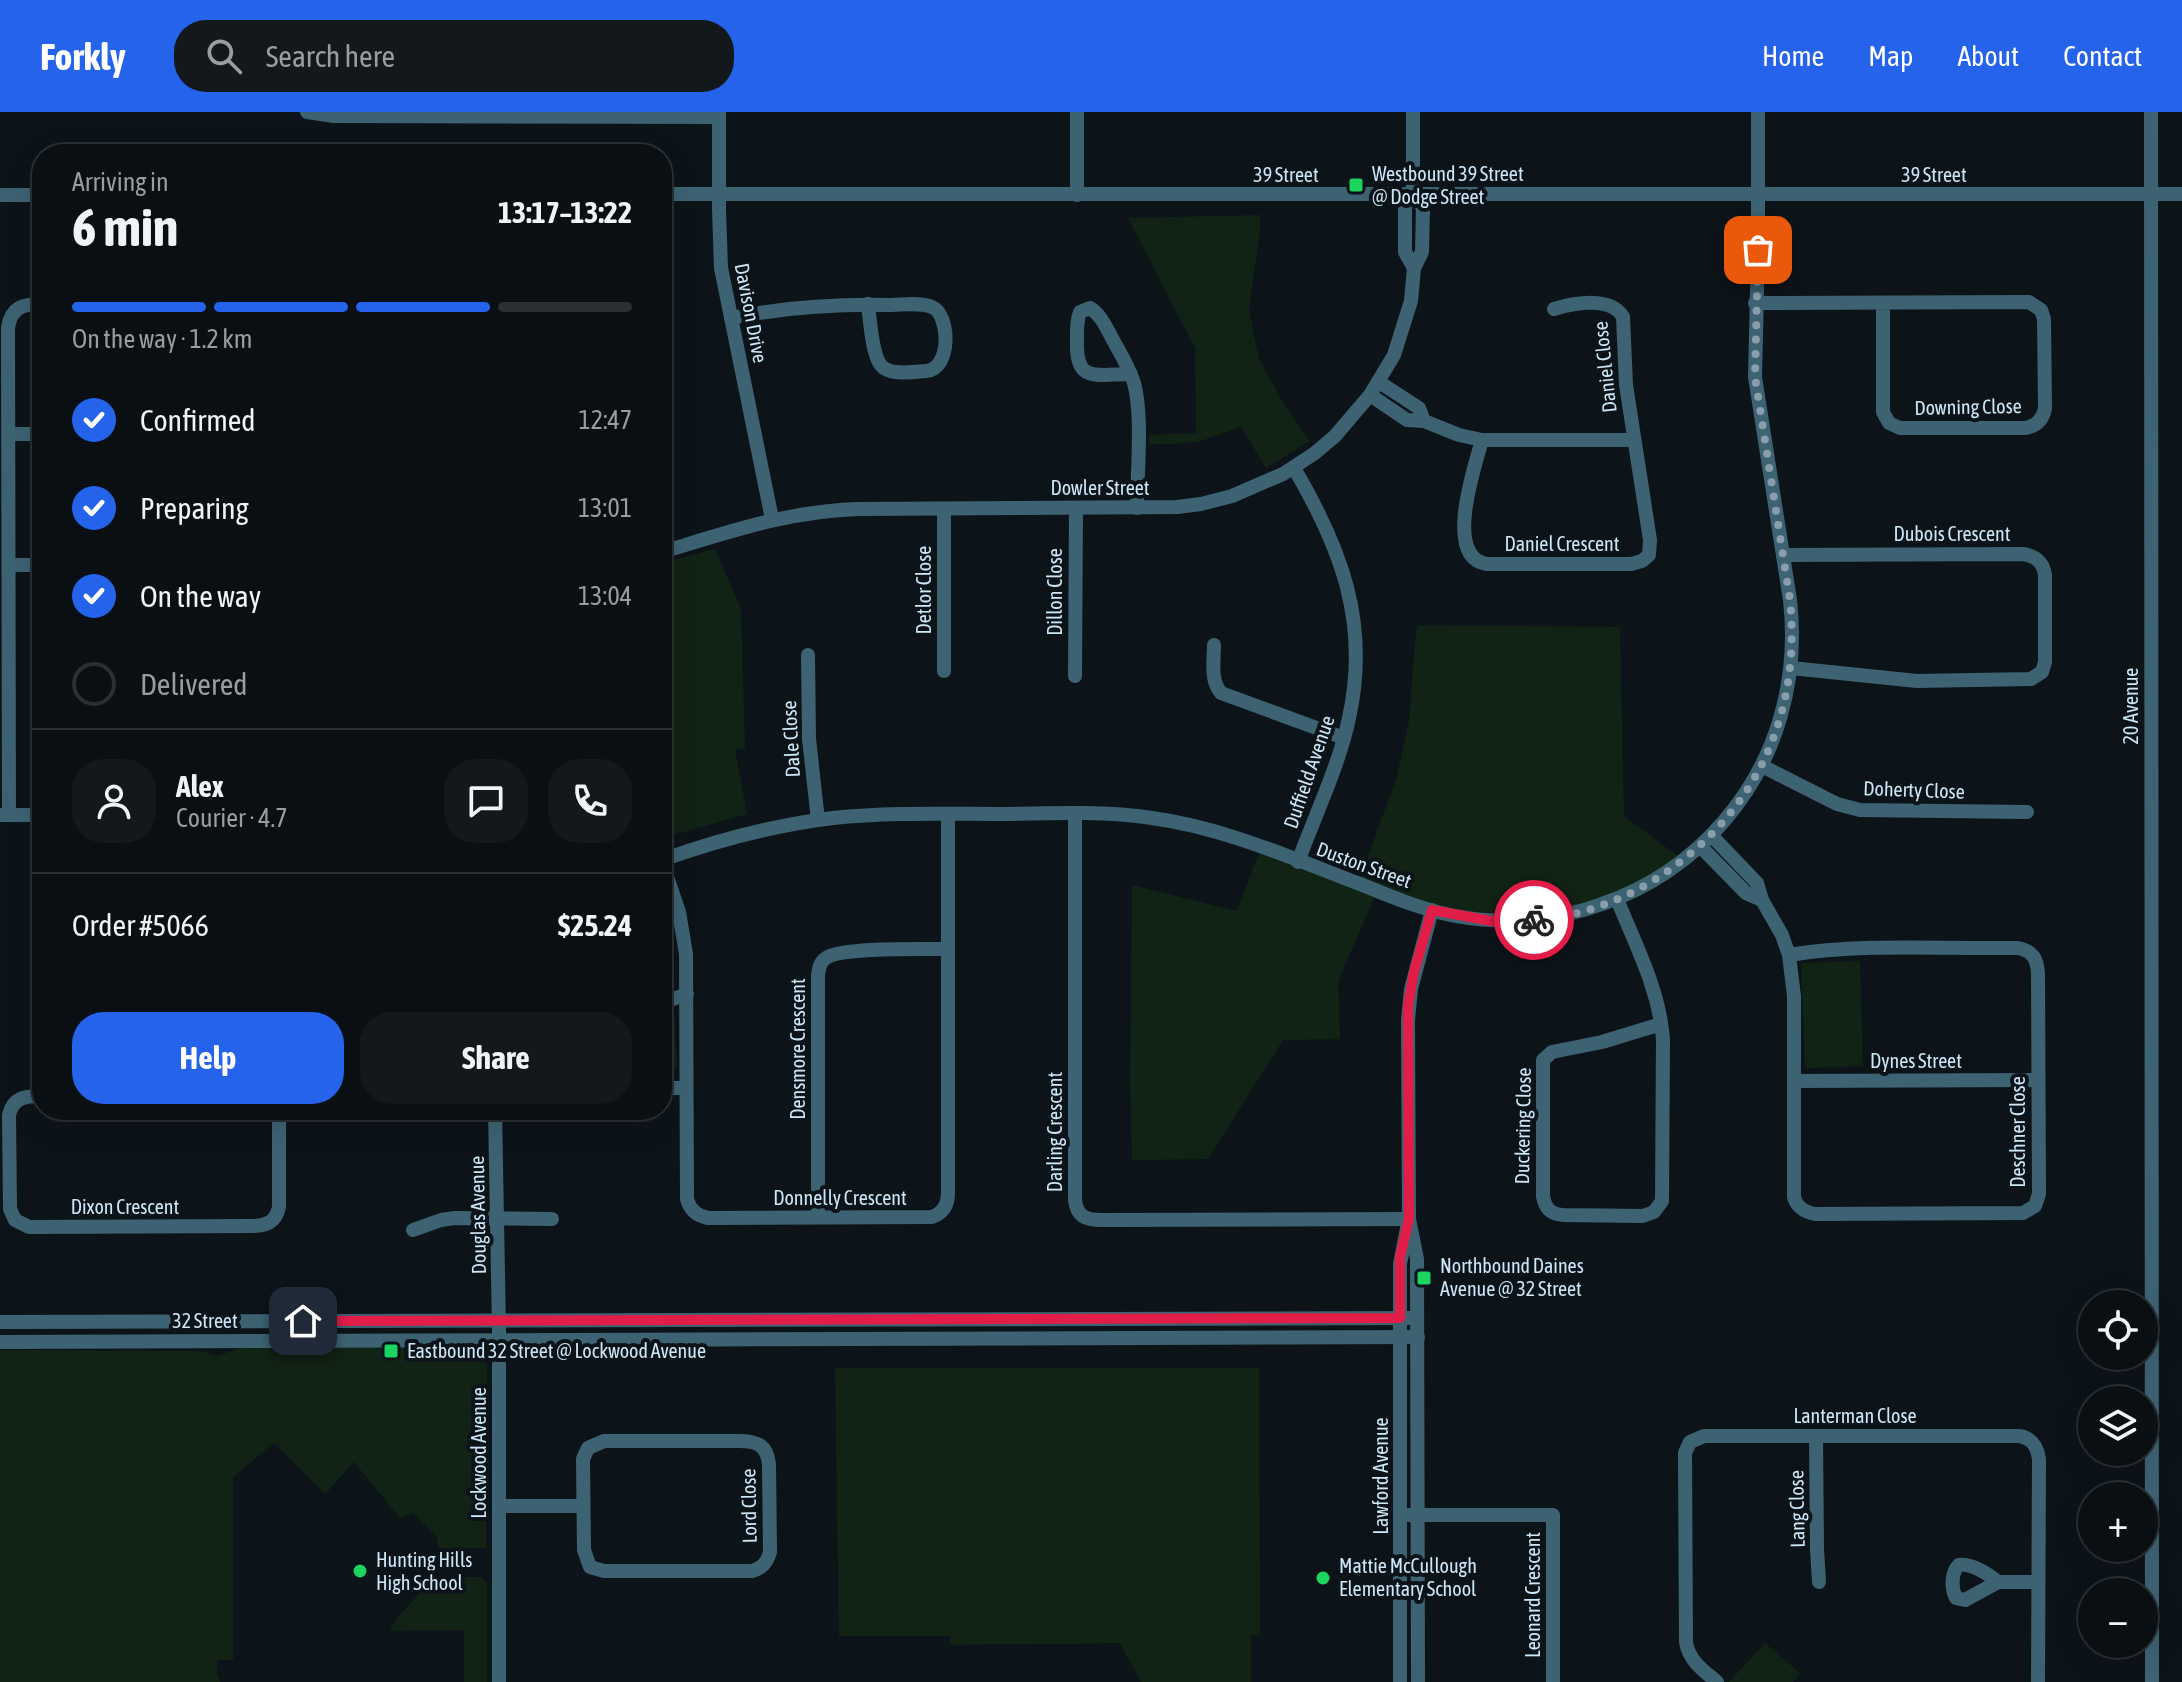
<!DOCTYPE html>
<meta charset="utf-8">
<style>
:root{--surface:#0a0f13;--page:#13181c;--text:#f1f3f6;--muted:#999ca0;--line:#2a2f33;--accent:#2563eb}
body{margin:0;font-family:"Asap Condensed",sans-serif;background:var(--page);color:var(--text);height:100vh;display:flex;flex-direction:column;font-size:30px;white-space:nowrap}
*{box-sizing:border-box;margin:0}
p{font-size:26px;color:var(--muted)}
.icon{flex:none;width:44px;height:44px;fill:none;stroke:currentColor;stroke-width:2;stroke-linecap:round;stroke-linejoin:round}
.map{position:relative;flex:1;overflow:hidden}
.panel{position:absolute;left:32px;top:32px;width:640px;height:976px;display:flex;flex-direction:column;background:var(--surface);border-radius:32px;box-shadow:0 8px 32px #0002,0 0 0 2px var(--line)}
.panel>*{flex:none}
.tools{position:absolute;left:2078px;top:1178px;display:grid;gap:16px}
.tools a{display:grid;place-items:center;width:80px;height:80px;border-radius:50%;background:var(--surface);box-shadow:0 8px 32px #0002,0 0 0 2px var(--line);font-size:40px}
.pin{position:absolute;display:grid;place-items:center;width:68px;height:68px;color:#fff;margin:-34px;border-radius:16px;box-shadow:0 4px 12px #0006}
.courier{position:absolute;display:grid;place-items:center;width:80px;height:80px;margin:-40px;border:6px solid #e11d48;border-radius:50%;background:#fff;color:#222;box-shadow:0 2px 10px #0007}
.summary em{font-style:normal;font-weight:700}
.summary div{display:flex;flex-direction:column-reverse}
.summary{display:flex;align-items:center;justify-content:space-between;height:136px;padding:0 40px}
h1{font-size:52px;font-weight:700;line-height:60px}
.bar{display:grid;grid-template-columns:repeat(4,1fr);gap:12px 8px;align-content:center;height:96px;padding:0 40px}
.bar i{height:10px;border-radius:6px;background:var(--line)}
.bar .active{background:var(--accent)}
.bar p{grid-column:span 4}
.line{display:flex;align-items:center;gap:20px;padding:0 40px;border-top:2px solid var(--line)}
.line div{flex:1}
.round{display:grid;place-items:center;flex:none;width:84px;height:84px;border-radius:32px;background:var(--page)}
ol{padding:0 40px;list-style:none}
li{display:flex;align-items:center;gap:24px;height:88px}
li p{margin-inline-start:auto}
li .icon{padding:8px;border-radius:50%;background:var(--accent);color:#fff;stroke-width:4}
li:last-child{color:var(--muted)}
li i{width:44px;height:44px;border:4px solid var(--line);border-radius:50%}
.cta{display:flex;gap:16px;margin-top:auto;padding:16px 40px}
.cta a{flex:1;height:92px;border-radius:32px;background:var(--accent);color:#fff;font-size:32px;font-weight:700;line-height:92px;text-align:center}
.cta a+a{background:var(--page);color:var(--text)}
header{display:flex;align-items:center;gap:48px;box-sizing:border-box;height:112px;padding:0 40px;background:var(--accent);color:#fff}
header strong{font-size:38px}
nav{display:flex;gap:44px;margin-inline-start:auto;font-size:28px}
.search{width:560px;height:72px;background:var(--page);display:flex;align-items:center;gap:20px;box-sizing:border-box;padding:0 28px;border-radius:32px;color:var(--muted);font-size:30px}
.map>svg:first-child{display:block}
.green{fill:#112315}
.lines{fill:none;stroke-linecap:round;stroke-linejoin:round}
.minor{stroke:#3d6373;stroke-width:14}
.done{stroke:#899daa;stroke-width:8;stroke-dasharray:0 14.4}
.route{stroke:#e11d48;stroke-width:10}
.poi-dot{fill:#1bd55f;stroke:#0d1419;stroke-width:3}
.labels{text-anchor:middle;stroke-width:8;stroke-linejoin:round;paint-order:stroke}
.poi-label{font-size:20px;fill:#cce7f8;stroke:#0d1419;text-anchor:start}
.street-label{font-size:20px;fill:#cce7f8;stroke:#0d1419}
</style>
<header>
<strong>Forkly</strong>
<div class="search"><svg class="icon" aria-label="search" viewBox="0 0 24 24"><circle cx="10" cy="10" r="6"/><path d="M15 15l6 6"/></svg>Search here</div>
<nav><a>Home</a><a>Map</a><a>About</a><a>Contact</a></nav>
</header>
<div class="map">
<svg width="2182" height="1570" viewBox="0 0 2182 1570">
<rect width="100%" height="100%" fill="#0d1419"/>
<g class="green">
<polygon points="1260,103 1260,118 1249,198 1259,247 1284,292 1310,329 1266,356 1241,315 1198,330 1149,333 1149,323 1196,321 1195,236 1128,106"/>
<polygon points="715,437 741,497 745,636 735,638 747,702 662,726 662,451"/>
<polygon points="1419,513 1620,515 1624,704 1683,748 1617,787 1491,809 1377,779 1338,869 1340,927 1283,928 1208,1047 1132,1048 1130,972 1132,773 1237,799 1261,736 1358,772 1397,664 1409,609 1416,519"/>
<polygon points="1860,849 1863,954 1805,956 1801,851"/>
<polygon points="666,900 675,908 677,957 667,966 662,966 662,902"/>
<polygon points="244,1235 476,1237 483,1244 487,1253 486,1436 439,1438 437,1425 413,1401 400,1406 354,1350 327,1380 323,1380 274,1331 233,1365 233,1548 217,1548 217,1560 220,1570 0,1570 0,1238 201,1239 216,1244"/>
<polygon points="835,1256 1259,1256 1260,1523 1251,1523 1251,1570 1141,1570 1120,1531 950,1533 950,1524 839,1524"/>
<path d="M441,1465H480L487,1470V1570H464V1518L390,1519C397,1503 426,1473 441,1465Z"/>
<polygon points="1765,1531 1800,1561 1793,1570 1729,1570"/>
</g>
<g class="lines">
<g class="minor">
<polyline points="307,0 334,4 719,5"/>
<polyline points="719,0 719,97 721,156 772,407"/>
<polyline points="1077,0 1077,83"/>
<polyline points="1413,0 1413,83"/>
<polyline points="2151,0 2152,1570"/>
<polyline points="662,82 2182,82"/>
<polyline points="0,83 42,83"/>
<polyline points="1413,83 1405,94 1405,140 1414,156"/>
<path d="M1755,191L2029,190L2041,198L2044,207L2045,296C2043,308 2036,314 2025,316H1900L1889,311L1883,300V191"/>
<path d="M731,206C785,195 834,192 889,193C902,193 920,190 932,195C950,202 952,257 926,259C915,260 893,263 884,256C872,249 870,207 868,192"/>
<path d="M1131,262C1099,262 1076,272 1077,232C1077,221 1076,210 1080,200L1090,196C1101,203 1106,215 1112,226C1120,241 1129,255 1134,271C1143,304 1137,361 1137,396"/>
<polyline points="1379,270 1419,296 1424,309"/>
<polyline points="1370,283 1407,308 1424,309 1459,323 1482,328 1633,328"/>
<polyline points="9,322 42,322"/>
<path d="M1482,328C1475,354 1443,446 1487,452H1631L1642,449L1649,443L1650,428L1626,273L1623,205C1611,184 1574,191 1554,197"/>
<path d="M1294,356C1341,436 1370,511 1349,606C1339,654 1315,703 1298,750"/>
<polyline points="944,397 944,559"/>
<path d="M662,440C729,420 788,399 859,397L1177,395L1201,392L1232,384L1283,362L1315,341L1335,324L1370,283L1394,243L1411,189L1414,156L1422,140L1423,95L1413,83"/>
<path d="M1783,443L2023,442C2036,444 2043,450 2045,463V550L2042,560L2031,567L1917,569L1791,556"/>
<polyline points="9,453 42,453"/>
<path d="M1214,533C1214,550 1210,568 1221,581L1344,626"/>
<polyline points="808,543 809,627 818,708"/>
<polyline points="1075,564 1076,397"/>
<polyline points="1762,654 1837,692 1860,698 2027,700"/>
<path d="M1075,701V1088C1077,1105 1086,1108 1102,1108L1409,1107"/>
<polyline points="0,703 42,703"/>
<path d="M9,703L8,216C11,195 23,192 42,192"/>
<path d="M1711,723L1757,771L1762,788L1782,823L1789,843L1794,884V1085C1797,1096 1805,1100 1815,1102L2023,1101L2035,1094L2039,1082L2038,861C2037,847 2033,839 2018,836C1944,837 1862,831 1789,843"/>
<polyline points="1700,734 1746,781 1762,788"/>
<path d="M662,748C718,728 775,713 833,706C889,700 946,702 1003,702C1053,701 1103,699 1152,706C1226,716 1296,748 1365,774C1394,786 1424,798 1455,804C1504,813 1556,809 1602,792C1649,776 1692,747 1724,709C1777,648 1799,568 1790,488L1755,265L1758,138V0"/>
<path d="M662,750L679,800L686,842L687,1087C690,1098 697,1104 708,1106L932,1105C943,1101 948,1093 948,1081V702"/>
<path d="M1617,787C1635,832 1660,879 1663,928L1662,1089L1654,1100L1643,1104L1563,1103C1550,1102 1545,1096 1543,1084V948L1552,940L1602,930L1661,912"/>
<polyline points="662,891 687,882"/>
<polyline points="1794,969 2038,968"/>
<polyline points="662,976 686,976"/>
<path d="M42,984C26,984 13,985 9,1003L10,1097L15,1108L29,1115L250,1114C265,1114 276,1111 279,1095V998"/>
<polyline points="495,998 499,1218 499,1570"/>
<path d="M818,1105V863C819,856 820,850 826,846C840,835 926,837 948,837"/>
<polyline points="413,1118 441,1108 455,1106 552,1107"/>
<polyline points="0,1210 1417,1206"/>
<polyline points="0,1230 1418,1225"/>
<polyline points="1816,1325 1817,1437 1819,1470"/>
<path d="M604,1329H739C757,1329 767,1333 769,1352L770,1440C767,1451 762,1456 752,1459H604L590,1455L584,1438L583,1347L588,1336Z"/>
<polyline points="499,1394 583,1394"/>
<polyline points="1409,1403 1553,1403 1553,1570"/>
<path d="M1998,1470C1988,1462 1972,1451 1959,1453C1951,1460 1951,1477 1956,1486L1965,1488L1998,1470H2038"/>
<polyline points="1400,1570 1400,1152 1408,1111"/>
<polyline points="1418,1570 1417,1147 1409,1107 1408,908 1411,877 1432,798"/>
<path d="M1717,1570C1703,1558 1689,1549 1686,1530L1685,1341L1690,1330L1704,1324H2019C2032,1326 2037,1334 2039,1347L2038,1570"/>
</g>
</g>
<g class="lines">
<path class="done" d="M1534,808C1580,805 1627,787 1665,761C1758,697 1801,600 1790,488L1755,265L1758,138"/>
<polyline class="route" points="303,1209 1400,1206 1400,1145 1409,1107 1408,894 1414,860 1432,798 1491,809 1534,808"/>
</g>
<g class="poi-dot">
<rect x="1348" y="65" width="16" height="16" rx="4"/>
<rect x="1416" y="1158" width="16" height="16" rx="4"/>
<rect x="383" y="1231" width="16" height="16" rx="4"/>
<circle cx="360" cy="1459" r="8"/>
<circle cx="1323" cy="1466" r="8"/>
</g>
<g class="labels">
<g class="poi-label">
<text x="1372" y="69">Westbound 39 Street<tspan x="1372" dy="23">@ Dodge Street</tspan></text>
<text x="1440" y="1161">Northbound Daines<tspan x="1440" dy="23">Avenue @ 32 Street</tspan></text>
<text x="407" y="1246">Eastbound 32 Street @ Lockwood Avenue</text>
<text x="376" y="1455">Hunting Hills<tspan x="376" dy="23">High School</tspan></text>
<text x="1339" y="1461">Mattie McCullough<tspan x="1339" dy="23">Elementary School</tspan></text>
</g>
<g class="street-label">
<text x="1286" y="70">39 Street</text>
<text x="1934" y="70">39 Street</text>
<text transform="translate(751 201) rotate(79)" y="7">Davison Drive</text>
<text transform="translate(1605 255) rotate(-96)" y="7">Daniel Close</text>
<text transform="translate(1968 295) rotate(-1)" y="7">Downing Close</text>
<text x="1100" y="383">Dowler Street</text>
<text x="1952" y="429">Dubois Crescent</text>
<text x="1562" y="439">Daniel Crescent</text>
<text transform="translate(924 478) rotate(-90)" y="7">Detlor Close</text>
<text transform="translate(1055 480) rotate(-90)" y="7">Dillon Close</text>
<text transform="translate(2131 594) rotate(-90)" y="7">20 Avenue</text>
<text transform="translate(791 627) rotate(-93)" y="7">Dale Close</text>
<text transform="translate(1309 660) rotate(-71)" y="7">Duffield Avenue</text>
<text transform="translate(1914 678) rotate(2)" y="7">Doherty Close</text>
<text transform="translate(1364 753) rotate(20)" y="7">Duston Street</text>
<text transform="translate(798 937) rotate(-90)" y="7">Densmore Crescent</text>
<text x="1916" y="956">Dynes Street</text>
<text transform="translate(1523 1014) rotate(-89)" y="7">Duckering Close</text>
<text transform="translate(1055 1020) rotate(-90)" y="7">Darling Crescent</text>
<text transform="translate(2018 1020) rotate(-90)" y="7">Deschner Close</text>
<text x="840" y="1093">Donnelly Crescent</text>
<text x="125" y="1102">Dixon Crescent</text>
<text transform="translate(478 1103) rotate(-91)" y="7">Douglas Avenue</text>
<text x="205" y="1216">32 Street</text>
<text x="1855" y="1311">Lanterman Close</text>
<text transform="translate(479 1341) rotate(-90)" y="7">Lockwood Avenue</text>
<text transform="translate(1381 1364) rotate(-90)" y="7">Lawford Avenue</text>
<text transform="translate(749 1394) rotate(-91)" y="7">Lord Close</text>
<text transform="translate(1797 1397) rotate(-91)" y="7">Lang Close</text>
<text transform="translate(1533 1483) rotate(-90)" y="7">Leonard Crescent</text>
</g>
</g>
</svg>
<div class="tools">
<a><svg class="icon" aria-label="locate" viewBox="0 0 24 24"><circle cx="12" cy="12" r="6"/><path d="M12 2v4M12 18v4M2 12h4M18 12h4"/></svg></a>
<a><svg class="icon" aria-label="layers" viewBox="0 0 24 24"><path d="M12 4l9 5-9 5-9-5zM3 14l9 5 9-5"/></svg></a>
<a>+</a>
<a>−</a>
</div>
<div class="pin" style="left:1758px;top:138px;background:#ea580c"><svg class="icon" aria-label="bag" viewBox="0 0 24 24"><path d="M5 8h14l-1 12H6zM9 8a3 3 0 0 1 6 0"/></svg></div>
<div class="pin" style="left:303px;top:1209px;background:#1f2937"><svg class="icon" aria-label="home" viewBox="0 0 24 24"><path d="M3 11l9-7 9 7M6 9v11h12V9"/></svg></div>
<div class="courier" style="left:1534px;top:808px"><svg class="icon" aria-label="bike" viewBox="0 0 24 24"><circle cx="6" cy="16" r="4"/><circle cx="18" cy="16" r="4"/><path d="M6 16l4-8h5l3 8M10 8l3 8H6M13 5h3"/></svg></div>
<section class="panel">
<div class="summary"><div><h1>6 min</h1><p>Arriving in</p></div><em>13:17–13:22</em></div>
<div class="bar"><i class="active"></i><i class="active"></i><i class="active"></i><i></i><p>On the way · 1.2 km</p></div>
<ol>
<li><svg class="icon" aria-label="check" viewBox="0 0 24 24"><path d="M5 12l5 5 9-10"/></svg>Confirmed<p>12:47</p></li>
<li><svg class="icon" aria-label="check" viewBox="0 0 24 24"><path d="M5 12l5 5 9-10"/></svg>Preparing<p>13:01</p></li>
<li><svg class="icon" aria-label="check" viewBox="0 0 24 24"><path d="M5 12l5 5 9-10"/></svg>On the way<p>13:04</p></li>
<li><i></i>Delivered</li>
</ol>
<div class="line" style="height:144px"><a class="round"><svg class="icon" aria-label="person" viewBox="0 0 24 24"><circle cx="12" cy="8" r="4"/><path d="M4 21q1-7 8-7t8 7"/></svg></a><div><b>Alex</b><p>Courier · 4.7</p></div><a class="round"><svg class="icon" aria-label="chat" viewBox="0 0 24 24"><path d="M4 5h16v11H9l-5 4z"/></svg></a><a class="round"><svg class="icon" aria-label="phone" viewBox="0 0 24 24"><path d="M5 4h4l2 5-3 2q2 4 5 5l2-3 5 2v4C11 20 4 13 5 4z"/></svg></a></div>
<div class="line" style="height:104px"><div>Order #5066</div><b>$25.24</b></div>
<div class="cta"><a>Help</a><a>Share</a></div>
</section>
</div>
